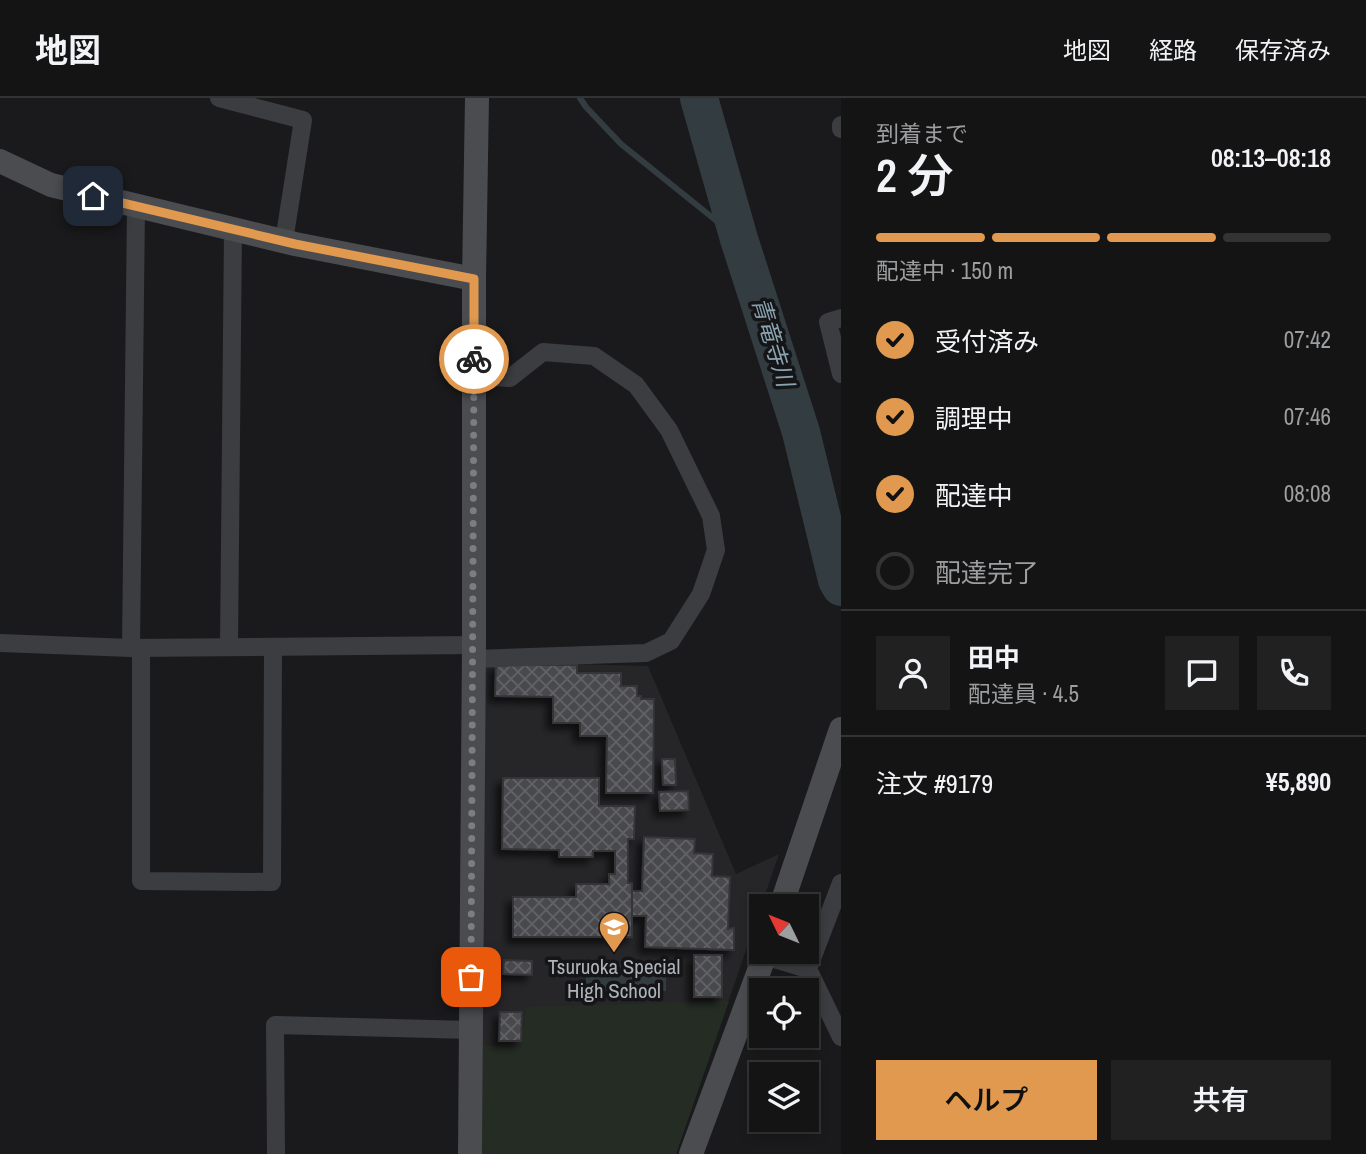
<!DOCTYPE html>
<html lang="ja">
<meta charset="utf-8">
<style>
:root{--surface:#141415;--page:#212122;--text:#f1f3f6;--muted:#9d9ea0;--line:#333334;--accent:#e0994e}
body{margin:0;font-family:"Archivo Narrow","Noto Sans JP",sans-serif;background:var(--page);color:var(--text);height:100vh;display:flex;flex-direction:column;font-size:26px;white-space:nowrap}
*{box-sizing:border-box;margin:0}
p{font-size:23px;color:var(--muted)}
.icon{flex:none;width:38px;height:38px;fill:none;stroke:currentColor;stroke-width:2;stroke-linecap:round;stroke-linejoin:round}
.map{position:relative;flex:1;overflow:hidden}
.details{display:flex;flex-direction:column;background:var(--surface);width:525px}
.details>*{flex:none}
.needle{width:46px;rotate:313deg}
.tools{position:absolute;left:749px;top:796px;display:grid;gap:14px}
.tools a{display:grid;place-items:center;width:70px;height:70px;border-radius:0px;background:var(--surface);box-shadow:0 4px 10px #0003,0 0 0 2px var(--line);font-size:35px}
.pin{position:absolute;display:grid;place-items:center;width:60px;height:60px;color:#fff;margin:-30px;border-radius:14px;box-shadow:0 4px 10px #0006}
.courier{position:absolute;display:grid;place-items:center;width:70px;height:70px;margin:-35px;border:5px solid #e0994e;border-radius:50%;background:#fff;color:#222;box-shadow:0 2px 9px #0007}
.head em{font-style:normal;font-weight:600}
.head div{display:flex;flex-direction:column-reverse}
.head{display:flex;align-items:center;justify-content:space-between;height:119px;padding:0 35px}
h1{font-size:46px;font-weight:600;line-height:52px}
.bar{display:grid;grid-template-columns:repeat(4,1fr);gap:10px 7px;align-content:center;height:84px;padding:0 35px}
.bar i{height:9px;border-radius:5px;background:var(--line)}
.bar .on{background:var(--accent)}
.bar p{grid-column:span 4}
.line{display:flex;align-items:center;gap:18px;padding:0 35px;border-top:2px solid var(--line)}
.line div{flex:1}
.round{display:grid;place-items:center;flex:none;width:74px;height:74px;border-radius:0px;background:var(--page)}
ol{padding:0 35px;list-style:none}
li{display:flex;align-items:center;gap:21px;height:77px}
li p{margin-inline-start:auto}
li .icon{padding:7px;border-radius:50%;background:var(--accent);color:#111;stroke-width:4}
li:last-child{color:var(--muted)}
li i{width:38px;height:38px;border:4px solid var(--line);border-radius:50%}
.cta{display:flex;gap:14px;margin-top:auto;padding:14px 35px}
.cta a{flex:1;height:80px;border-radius:0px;background:var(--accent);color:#111;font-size:28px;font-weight:600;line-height:80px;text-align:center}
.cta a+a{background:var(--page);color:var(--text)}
header{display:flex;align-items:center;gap:42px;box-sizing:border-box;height:98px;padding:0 35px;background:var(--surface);border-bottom:2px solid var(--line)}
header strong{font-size:33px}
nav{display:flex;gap:38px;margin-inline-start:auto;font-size:24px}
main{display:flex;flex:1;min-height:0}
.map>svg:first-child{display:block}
.built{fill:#262629}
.pitch{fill:#242c24}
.water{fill:#333d41}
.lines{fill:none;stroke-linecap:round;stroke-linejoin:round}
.stream{stroke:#333d41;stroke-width:6}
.river{stroke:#333d41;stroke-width:38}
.building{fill:url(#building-cross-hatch);stroke:#343538;stroke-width:2;filter:url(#shadow)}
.street{stroke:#3b3d40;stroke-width:18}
.secondary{stroke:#4a4c50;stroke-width:24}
.done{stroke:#7a7d83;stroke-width:7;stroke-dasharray:0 12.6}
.route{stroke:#e0994e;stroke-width:9}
.labels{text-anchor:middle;stroke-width:7;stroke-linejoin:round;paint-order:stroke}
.poi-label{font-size:21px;fill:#aeb3ba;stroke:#151517}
.water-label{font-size:23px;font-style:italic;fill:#89a4b1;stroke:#151517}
</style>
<header>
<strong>地図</strong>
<nav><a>地図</a><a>経路</a><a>保存済み</a></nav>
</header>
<main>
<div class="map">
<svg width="841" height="1056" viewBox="0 0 841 1056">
<defs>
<pattern id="building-cross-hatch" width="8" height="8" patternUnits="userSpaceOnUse" patternTransform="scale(1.75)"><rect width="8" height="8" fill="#494a4e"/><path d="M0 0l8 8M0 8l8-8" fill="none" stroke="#616265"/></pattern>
<filter id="shadow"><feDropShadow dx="-6" dy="6" stdDeviation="3.5" flood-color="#0009"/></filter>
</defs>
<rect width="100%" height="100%" fill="#1a1a1c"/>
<polygon class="built" points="485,564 648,568 736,776 779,756 676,1056 482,1056"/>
<polygon class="pitch" points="729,903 676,1056 482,1056 483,947 521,949 526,909"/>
<polygon class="water" points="586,865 666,866 666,893 586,893"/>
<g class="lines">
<polyline class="stream" points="580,0 586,9 621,46 739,141"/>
<polyline class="river" points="699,0 739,141 801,334 837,482 841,489"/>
</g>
<g class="building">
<polygon points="496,567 577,567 577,575 621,575 621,588 637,588 637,598 641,598 641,601 654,601 653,695 606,695 607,638 580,638 580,625 553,625 553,599 495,598"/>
<polygon points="662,661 675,661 676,687 663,687"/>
<polygon points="503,680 599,680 599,708 635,708 634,741 628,741 628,785 632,785 632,839 513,839 513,799 576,799 576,786 609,786 609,776 615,776 615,753 593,753 593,759 559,759 559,752 502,751"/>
<polygon points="688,693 689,712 660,713 659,694"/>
<polygon points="644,739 695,741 694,755 713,756 712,778 730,779 728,831 734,830 734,852 645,849 646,818 632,818 632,793 642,793"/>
<rect x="694" y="857" width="28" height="42"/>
<polygon points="504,862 532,863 532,877 503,876"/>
<polygon points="500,914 522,914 521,943 499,943"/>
</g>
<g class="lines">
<g class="street">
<polyline points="219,0 303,22 284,143"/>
<polyline points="841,27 841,31"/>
<polyline points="841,220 828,224 841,276"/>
<polyline points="474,278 510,280 543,254 594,258 636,287 669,332 711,418 716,452 701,496 671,543 646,555 474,561"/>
<polyline points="0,545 131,550 474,547"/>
<polyline points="229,549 233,131"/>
<polyline points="131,550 136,109"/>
<polyline points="141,550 141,783 272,784 273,549"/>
<polyline points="841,785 808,871 841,939"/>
<polyline points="764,858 808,871"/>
<polyline points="276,1056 275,927 471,932"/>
</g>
<g class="secondary">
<polyline points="0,63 51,87 295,146 474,181"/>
<polyline points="781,808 841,631"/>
<polyline points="470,1056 474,547 474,181 477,0"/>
<polyline points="691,1056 766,854"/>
</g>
</g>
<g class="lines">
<polyline class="done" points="471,879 474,261"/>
<polyline class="route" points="93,98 295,146 474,181 474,261"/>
</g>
<defs>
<g id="school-pin" transform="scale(1.575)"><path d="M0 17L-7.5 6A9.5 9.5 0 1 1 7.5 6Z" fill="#e0994e" stroke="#151517"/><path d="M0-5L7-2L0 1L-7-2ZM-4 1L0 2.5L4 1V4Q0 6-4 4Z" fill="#fff"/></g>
</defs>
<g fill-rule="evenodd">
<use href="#school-pin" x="614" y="829"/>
</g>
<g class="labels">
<g class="poi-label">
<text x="614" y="876">Tsuruoka Special<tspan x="614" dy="24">High School</tspan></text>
</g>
<g class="water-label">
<text transform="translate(773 244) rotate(73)" y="8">青竜寺川</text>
</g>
</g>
</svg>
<div class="tools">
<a><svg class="needle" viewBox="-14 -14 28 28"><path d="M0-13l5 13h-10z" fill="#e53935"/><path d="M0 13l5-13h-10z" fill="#9d9ea0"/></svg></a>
<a><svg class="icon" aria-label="locate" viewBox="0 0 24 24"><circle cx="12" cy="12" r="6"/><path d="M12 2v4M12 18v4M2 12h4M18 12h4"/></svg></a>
<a><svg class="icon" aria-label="layers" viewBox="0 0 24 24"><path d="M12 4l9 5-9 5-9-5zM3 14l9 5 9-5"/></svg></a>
</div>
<div class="pin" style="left:471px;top:879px;background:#ea580c"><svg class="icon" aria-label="bag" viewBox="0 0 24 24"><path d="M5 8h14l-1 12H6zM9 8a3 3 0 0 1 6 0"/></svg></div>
<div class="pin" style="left:93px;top:98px;background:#1f2937"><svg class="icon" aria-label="home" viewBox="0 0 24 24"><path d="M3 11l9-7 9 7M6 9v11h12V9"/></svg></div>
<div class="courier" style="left:474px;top:261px"><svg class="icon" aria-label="bike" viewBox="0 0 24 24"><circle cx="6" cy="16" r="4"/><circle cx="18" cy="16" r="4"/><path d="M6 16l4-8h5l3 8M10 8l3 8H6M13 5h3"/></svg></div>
</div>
<section class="details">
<div class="head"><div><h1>2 分</h1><p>到着まで</p></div><em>08:13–08:18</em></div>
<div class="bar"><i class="on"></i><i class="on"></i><i class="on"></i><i></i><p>配達中 · 150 m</p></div>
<ol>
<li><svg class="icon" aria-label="check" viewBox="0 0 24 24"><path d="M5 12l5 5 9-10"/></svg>受付済み<p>07:42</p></li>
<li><svg class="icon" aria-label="check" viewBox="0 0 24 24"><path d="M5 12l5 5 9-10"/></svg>調理中<p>07:46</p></li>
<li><svg class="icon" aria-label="check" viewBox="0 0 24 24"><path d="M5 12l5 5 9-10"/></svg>配達中<p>08:08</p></li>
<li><i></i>配達完了</li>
</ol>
<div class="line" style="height:126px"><a class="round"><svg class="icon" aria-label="person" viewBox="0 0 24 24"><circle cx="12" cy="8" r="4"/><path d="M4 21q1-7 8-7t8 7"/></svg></a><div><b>田中</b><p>配達員 · 4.5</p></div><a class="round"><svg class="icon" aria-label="chat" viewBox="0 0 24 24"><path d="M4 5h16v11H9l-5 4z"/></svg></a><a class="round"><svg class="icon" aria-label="phone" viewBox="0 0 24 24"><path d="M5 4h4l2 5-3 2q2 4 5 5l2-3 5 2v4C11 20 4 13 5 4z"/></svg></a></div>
<div class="line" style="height:91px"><div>注文 #9179</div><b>¥5,890</b></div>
<div class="cta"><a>ヘルプ</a><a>共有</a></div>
</section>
</main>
